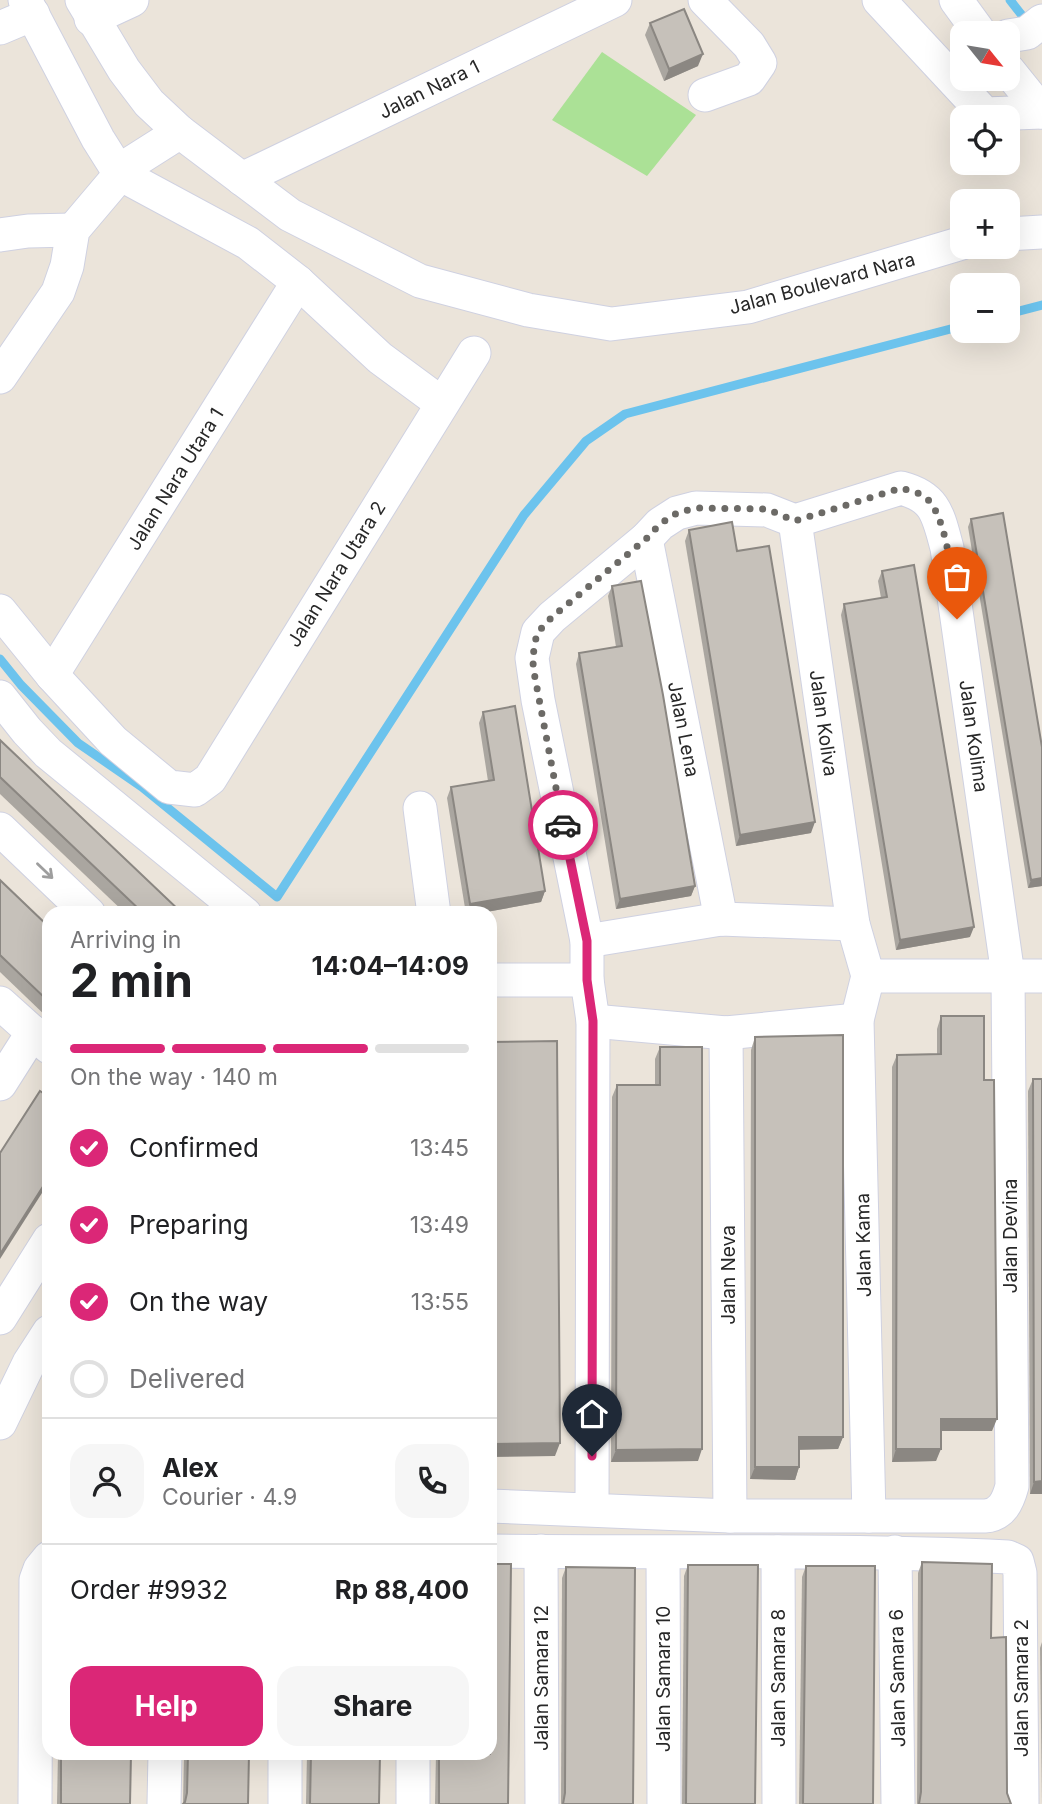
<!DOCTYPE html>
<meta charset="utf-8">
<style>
:root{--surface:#fff;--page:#f6f6f6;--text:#202124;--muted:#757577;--line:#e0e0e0;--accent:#db2777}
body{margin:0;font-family:Inter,sans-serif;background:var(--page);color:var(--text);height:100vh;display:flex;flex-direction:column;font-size:26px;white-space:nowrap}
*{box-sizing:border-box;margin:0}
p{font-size:23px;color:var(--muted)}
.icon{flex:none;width:38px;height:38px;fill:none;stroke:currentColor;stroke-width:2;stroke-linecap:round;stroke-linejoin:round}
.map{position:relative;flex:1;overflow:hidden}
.side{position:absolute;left:42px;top:906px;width:455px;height:854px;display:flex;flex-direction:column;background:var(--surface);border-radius:21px;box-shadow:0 7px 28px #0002}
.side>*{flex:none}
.needle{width:46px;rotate:120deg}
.tools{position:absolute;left:950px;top:21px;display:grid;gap:14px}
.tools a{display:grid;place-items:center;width:70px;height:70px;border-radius:14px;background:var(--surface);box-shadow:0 7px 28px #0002;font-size:35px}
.pin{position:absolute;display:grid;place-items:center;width:60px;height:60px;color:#fff;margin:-72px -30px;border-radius:50% 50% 50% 0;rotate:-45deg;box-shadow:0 0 7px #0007}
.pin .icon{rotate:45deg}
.courier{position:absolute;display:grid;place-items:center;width:70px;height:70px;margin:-35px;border:5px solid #db2777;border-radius:50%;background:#fff;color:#222;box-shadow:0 2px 9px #0007}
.summary em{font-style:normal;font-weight:700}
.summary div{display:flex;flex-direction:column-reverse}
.summary{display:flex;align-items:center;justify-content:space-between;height:119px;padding:0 28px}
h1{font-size:46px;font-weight:700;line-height:52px}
.bar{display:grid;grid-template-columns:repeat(4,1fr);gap:10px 7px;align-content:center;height:84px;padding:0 28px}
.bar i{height:9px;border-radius:5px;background:var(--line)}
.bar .on{background:var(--accent)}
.bar p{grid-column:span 4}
.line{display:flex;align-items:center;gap:18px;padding:0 28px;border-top:2px solid var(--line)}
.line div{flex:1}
.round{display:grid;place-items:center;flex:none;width:74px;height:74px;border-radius:21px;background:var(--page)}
ol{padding:0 28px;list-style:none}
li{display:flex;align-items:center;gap:21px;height:77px}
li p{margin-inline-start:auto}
li .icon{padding:7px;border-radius:50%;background:var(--accent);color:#fff;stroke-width:4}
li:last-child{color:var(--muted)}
li i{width:38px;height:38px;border:4px solid var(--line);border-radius:50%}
.action{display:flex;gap:14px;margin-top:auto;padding:14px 28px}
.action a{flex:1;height:80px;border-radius:21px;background:var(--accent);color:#fff;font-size:28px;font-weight:700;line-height:80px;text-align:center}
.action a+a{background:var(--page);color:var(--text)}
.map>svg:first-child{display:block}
.green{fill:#abe196}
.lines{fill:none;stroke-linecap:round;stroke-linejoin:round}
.stream{stroke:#6cc3ed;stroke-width:9}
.minor-casing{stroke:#cfd1e1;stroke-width:35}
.minor{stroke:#fff;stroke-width:33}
.wall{fill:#aaa6a0}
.shaded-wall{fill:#8b8782}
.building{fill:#c6c1ba;stroke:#8b8782;stroke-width:2}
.oneway{stroke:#9e9e9e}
.done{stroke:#6c6a66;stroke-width:7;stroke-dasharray:0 12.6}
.route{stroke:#db2777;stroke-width:9}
.labels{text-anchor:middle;stroke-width:5;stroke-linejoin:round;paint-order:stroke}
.street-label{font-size:19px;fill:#282828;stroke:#fff}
</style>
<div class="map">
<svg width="1042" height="1804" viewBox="0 0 1042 1804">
<rect width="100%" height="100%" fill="#ebe4da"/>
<polygon class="green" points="602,52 696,115 647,176 552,120"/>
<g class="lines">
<g class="stream">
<polyline points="1010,0 1024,18"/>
<polyline points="1008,314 1042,305"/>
<polyline points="0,659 21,685 78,743 142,787 277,897 524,515 586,441 625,414 962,326"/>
</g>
<g class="minor-casing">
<g id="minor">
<polyline points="25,0 98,139 120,174 248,243 298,282 380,358 441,403"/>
<polyline points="82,0 124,70 149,103 180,132 290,215 420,281 528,310 611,324 748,307 962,243"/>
<polyline points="705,0 749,45 760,63 749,79 705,95"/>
<polyline points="879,0 985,114 1042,112"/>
<polyline points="956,0 980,33"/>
<polyline points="91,19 132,0"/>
<polyline points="0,28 33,14"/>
<polyline points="1008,36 1027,33 1042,21"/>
<polyline points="1008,70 1042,112"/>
<polyline points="242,179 615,0"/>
<polyline points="1008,234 1042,232"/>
<polyline points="0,235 28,231 73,230"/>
<polyline points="0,377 58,292 67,266 73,230 128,165 180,132"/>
<polyline points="795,521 853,924 868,976"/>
<polyline points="646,539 721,919"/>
<polyline points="0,611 52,675 113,741 169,787 195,790 210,779 474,353"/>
<polyline points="52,675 298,282"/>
<polyline points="0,697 27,731 48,753 245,914"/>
<polyline points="420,808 434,914"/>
<polyline points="0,829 89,914"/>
<polyline points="587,941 721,919 853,924"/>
<polyline points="868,976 857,1020 869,1516"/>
<polyline points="868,976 1042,976"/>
<polyline points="490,980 587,980"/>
<polyline points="0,1003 49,1047"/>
<polyline points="593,1021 726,1033 857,1020"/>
<polyline points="726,1033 730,1516"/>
<polyline points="0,1084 33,1032"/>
<polyline points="0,1318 49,1240"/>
<polyline points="0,1423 29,1363 49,1332"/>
<path d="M490,1506L730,1516H985C1002,1515 1008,1501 1012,1486L1008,975L947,548C938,515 936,497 901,488L795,521L767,510L696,508L677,513L660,524L646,539L552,617L538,632L532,658L538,700L587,941V980L593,1021L592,1510"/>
<path d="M490,1551C663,1553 835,1549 1008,1557L1017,1561L1020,1573L1022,1804"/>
<polyline points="541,1551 542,1804"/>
<polyline points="778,1552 779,1804"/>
<polyline points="895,1552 898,1804"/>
<polyline points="663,1553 664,1804"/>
<polyline points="35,1804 36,1580 40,1569 49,1558"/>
<polyline points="164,1804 165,1754"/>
<polyline points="285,1804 285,1754"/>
<polyline points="413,1804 413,1754"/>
</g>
</g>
<use href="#minor" class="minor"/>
</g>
<g class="wall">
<polygon points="650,23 698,66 664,81 645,35"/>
<polygon points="971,519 1042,747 1042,886 1028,888 968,527"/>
<polygon points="689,530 737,551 811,833 736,846 685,541"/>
<polygon points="882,571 970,937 896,950 841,615 844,604 881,598 878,581"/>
<polygon points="612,586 695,886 691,896 616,909 576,664 579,653 616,647 608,596"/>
<polygon points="483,712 545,891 541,902 475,914 466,914 447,798 451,787 488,781 479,723"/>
<polygon points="0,740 183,914 126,914 0,794"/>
<polygon points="0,880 49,927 49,1019 0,972"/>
<polygon points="941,1016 984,1080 992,1431 941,1431 936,1461 892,1462 892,1067 897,1055 937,1054 937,1029"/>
<polygon points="755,1037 843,1437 838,1449 799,1449 799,1467 795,1480 750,1479 751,1050"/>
<polygon points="660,1047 698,1461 611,1462 612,1097 617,1085 655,1085 655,1059"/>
<polygon points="1033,1079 1042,1079 1042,1494 1030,1494 1028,1091"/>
<polygon points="922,1562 991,1638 1007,1793 1011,1804 917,1804 918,1573"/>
<polygon points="688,1565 755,1804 682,1804 684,1576"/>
<polygon points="806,1566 873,1804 799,1804 802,1577"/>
<polygon points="566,1567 633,1804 561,1804 562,1578"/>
<polygon points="1042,1642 1042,1804 1040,1648"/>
<polygon points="58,1754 131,1754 130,1804 57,1804"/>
<polygon points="184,1754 249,1754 183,1804"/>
<polygon points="307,1754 380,1754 379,1804 306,1804"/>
<polygon points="436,1754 490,1754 508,1804 435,1804"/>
</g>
<g class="shaded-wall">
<polygon points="703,54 698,66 664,81 669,69"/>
<polygon points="815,822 811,833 736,846 740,835"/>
<polygon points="1042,878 1042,886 1028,888 1031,880"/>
<polygon points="695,886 691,896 616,909 620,899"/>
<polygon points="545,891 541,902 475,914 467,914 470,904"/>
<polygon points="974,927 970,937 896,950 900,940"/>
<polygon points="49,1177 49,1182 0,1259 0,1254"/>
<polygon points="941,1419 997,1419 992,1431 936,1431"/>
<polygon points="799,1437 843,1437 838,1449 795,1450"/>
<polygon points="560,1443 555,1456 490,1457 490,1444"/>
<polygon points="702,1449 698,1461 611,1462 616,1450"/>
<polygon points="896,1449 941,1449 936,1461 892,1462"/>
<polygon points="755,1467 799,1467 795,1480 750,1479"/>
<polygon points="1042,1481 1042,1494 1030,1494 1034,1482"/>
</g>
<g class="building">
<polygon points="684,9 703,54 669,69 650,23"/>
<polygon points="1003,513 1042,747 1042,878 1031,880 971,519"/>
<polygon points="732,522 737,551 769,546 815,822 740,835 689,530"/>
<polygon points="914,565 974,927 900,940 844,604 887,597 882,571"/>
<polygon points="641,581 663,695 695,886 620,899 579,653 622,646 612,586"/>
<polygon points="515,706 545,891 470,904 451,787 494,780 483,712"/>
<polygon points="0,740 183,914 144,914 0,777"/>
<polygon points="0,880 49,927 49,1002 0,955"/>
<polygon points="941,1016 984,1016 984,1080 994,1080 997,1419 941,1419 941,1449 896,1449 897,1055 941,1054"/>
<polygon points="843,1035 843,1437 799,1437 799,1467 755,1467 755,1037"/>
<polygon points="557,1041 560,1443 490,1444 490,1042"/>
<polygon points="660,1047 702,1047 702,1449 616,1450 617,1085 660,1085"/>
<polygon points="1033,1079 1042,1079 1042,1481 1034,1482"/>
<polygon points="40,1091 49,1097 49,1177 0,1254 0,1153"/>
<polygon points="922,1562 992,1564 991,1638 1006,1637 1007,1793 1011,1804 919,1804 921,1792"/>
<polygon points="490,1564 511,1564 508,1804 439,1804 439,1754 490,1754"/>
<polygon points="688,1565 758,1565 755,1804 686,1804"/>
<polygon points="806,1566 875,1566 873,1804 803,1804"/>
<polygon points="566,1567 635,1568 633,1804 563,1804 565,1793"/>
<polygon points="61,1754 131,1754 130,1804 61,1804"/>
<polygon points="188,1754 249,1754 248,1804 183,1804 185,1802 187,1793"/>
<polygon points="311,1754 380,1754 379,1804 310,1804"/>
</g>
<defs><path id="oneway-shaft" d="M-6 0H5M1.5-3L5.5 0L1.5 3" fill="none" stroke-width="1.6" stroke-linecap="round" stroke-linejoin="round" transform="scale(1.75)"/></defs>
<use class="oneway" href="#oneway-shaft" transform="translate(45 871) rotate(44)"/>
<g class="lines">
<path class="done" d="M563,825L533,667L534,645L538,632L552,617L646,539L660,524L677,513L695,508L767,509L795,521L901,488C911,491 923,493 930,502C949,526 953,588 957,619"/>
<polyline class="route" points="563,825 587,941 587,980 593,1021 592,1456"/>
</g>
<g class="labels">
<g class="street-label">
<text transform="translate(429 89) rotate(-26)" y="7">Jalan Nara 1</text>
<text transform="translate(822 283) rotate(-15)" y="7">Jalan Boulevard Nara</text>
<text transform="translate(175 479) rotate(-58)" y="7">Jalan Nara Utara 1</text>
<text transform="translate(336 574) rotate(-58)" y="7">Jalan Nara Utara 2</text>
<text transform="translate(824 723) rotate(82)" y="7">Jalan Koliva</text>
<text transform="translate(684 729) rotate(79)" y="7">Jalan Lena</text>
<text transform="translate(974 736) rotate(82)" y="7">Jalan Kolima</text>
<text transform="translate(1010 1236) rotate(-90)" y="7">Jalan Devina</text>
<text transform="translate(863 1245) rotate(-91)" y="7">Jalan Kama</text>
<text transform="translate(728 1275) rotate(-90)" y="7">Jalan Neva</text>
<text transform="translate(541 1678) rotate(-90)" y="7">Jalan Samara 12</text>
<text transform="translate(778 1678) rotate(-90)" y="7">Jalan Samara 8</text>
<text transform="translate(897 1678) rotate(-91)" y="7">Jalan Samara 6</text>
<text transform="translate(663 1679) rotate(-90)" y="7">Jalan Samara 10</text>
<text transform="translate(1021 1688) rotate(-90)" y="7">Jalan Samara 2</text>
</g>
</g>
</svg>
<div class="tools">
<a><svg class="needle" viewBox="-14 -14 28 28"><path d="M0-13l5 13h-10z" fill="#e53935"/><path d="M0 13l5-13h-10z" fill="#757577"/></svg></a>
<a><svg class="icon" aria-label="locate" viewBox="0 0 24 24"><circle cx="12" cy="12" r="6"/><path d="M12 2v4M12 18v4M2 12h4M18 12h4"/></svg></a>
<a>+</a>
<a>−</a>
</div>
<div class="pin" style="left:957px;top:619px;background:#ea580c"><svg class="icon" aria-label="bag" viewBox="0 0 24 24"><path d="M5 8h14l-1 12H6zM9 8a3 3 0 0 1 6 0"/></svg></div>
<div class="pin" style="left:592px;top:1456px;background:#1f2937"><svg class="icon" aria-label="home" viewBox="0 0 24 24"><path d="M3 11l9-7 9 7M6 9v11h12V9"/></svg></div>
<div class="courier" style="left:563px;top:825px"><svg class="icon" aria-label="car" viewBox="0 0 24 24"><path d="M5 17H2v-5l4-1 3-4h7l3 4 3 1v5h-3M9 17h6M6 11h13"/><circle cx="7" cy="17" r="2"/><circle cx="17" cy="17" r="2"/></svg></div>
<section class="side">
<div class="summary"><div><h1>2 min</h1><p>Arriving in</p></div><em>14:04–14:09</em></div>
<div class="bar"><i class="on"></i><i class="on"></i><i class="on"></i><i></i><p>On the way · 140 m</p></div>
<ol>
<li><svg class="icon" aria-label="check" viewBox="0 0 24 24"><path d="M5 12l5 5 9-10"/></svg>Confirmed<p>13:45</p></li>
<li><svg class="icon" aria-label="check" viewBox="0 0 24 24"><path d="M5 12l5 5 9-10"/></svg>Preparing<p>13:49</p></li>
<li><svg class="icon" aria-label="check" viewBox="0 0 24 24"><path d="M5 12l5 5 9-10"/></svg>On the way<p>13:55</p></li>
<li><i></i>Delivered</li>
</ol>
<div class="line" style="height:126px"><a class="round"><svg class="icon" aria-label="person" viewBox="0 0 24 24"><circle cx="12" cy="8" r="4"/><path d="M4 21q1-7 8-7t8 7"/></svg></a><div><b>Alex</b><p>Courier · 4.9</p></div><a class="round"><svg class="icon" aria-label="phone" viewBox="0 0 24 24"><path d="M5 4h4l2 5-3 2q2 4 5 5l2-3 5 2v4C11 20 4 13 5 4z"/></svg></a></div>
<div class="line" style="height:91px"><div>Order #9932</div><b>Rp 88,400</b></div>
<div class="action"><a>Help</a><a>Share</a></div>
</section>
</div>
